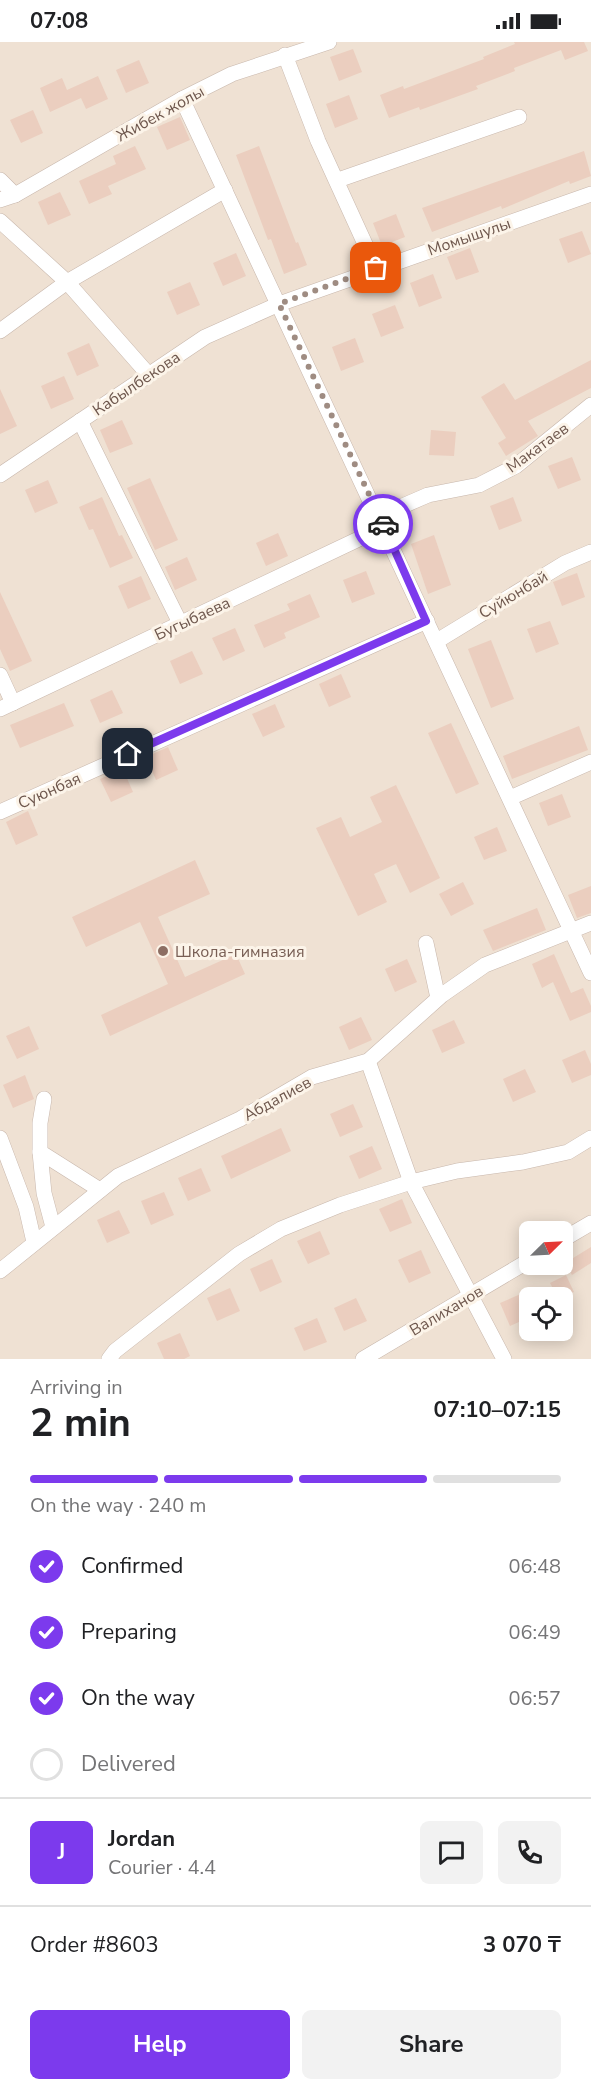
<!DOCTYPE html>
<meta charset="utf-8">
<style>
:root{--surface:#fff;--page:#f2f2f2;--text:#202124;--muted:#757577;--line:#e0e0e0;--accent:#7c3aed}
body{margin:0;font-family:"Nunito Sans",sans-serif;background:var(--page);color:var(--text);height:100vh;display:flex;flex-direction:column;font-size:22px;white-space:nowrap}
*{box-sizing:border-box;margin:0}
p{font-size:20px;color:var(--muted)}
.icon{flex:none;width:33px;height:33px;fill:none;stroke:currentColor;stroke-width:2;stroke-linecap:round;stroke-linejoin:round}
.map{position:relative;height:1317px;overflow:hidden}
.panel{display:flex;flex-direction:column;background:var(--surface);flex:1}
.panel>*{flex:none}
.needle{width:39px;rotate:66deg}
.tools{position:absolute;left:519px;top:1179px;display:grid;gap:12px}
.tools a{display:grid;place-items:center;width:54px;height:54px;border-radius:9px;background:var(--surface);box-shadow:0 3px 15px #0003;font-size:30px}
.pin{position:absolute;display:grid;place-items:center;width:51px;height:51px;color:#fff;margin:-26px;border-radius:12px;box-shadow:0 3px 9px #0006}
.courier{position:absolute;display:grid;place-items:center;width:60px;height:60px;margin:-30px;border:4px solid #7c3aed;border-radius:50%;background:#fff;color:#222;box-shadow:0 2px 8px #0007}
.head em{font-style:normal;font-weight:700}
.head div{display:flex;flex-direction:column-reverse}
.head{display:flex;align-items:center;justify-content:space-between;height:102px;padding:0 30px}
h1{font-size:39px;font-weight:700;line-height:45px}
.bar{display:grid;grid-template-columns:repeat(4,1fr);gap:9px 6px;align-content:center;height:72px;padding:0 30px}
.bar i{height:8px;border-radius:4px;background:var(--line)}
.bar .active{background:var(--accent)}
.bar p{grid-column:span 4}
.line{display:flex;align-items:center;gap:15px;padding:0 30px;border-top:2px solid var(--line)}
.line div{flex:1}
.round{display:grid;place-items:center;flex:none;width:63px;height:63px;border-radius:9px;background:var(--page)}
ol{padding:0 30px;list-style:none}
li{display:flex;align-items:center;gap:18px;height:66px}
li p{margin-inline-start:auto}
li .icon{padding:6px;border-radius:50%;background:var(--accent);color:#fff;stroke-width:4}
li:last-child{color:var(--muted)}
li i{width:33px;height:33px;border:3px solid var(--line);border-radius:50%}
.cta{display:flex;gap:12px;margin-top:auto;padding:12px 30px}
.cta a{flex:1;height:69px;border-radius:9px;background:var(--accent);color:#fff;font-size:24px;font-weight:700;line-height:69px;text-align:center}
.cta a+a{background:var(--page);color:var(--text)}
.status{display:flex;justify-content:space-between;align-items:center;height:42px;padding:0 30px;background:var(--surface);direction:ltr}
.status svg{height:16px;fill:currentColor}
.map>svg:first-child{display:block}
.residential{fill:#efe1d3;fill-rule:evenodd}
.building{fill:#ebcebf}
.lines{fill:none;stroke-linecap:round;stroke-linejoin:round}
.street-casing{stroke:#c8b7ac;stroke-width:16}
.street{stroke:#fff;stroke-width:15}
.done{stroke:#9f8c82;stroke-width:6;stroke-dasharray:0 10.8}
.route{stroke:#7c3aed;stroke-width:8}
.education-dot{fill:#8d6e63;stroke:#fcf4e9;stroke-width:2}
.labels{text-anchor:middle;stroke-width:6;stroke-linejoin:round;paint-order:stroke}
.street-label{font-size:16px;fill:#6e574d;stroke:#fcf4e9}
.education-label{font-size:16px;fill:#785e54;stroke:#fcf4e9;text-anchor:start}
</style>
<div class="status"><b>07:08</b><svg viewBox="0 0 49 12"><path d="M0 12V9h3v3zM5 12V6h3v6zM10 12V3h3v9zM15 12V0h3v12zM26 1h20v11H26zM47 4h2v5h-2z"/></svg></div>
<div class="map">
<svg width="591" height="1317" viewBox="0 0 591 1317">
<rect width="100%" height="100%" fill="#f9efe3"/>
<path class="residential" d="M0,0H591V1317H0ZM530,1190H562V1222H530ZM530,1256H562V1288H530Z"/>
<g class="building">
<polygon points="514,0 584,0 588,9 565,18 561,8 514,26 515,29 476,44 478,47 420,68 419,65 389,76 380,53 403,44 404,47 484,17 483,15 515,2"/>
<polygon points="353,7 362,30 339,39 330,15"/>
<polygon points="139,18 149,41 126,51 116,28"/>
<polygon points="98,34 108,57 86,67 81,56 50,70 40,46 62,36 67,48"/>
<polygon points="349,53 358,77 335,86 326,62"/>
<polygon points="33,68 43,91 21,101 10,78"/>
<polygon points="180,75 190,98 167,108 157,85"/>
<polygon points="135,104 146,127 108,144 112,152 89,162 79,139 116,122 113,114"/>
<polygon points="259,104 296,201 298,200 307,223 284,232 271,197 268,198 236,113"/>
<polygon points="584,109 591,134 570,142 569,139 502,167 501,164 432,190 422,166"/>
<polygon points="60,150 71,173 48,183 38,160"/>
<polygon points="396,172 405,195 382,204 373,181"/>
<polygon points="582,189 591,212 568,221 559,197"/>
<polygon points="470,206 479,230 456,238 447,215"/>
<polygon points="236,211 246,234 223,244 213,221"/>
<polygon points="433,232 442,256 419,265 410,241"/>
<polygon points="190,240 200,263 177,273 167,250"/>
<polygon points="395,263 404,286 381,295 372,272"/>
<polygon points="355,296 364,320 341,329 332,305"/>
<polygon points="89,301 99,324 77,334 67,311"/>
<polygon points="591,318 591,346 528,379 538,394 506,414 498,401 506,396 481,355 504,341 515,358"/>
<polygon points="64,334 74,357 51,367 41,344"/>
<polygon points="0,347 17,384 0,392"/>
<polygon points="122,378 133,402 110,411 100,388"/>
<polygon points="431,388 456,390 454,414 429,413"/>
<polygon points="572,415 581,438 558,447 548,424"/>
<polygon points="150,436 178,498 155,508 127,446"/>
<polygon points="48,438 58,461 35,471 25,448"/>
<polygon points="102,455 119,494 122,493 133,516 110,526 93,487 89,488 79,465"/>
<polygon points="513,455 522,479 499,488 490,464"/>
<polygon points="278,491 288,514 266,524 256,501"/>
<polygon points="434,493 451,543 428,552 411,502"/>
<polygon points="187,515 197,538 175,548 165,525"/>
<polygon points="366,529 375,552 352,561 343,538"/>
<polygon points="577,531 585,555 562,564 553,540"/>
<polygon points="141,534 151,557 128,567 118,544"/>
<polygon points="0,550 32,619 10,629 0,607"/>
<polygon points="310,552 320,575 284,591 286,596 264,606 254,583 290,568 287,562"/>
<polygon points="550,579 559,602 536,611 527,587"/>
<polygon points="235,586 245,609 223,619 212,596"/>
<polygon points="491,598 514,657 491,666 468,607"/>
<polygon points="192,609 203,632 180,642 170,619"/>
<polygon points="341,632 351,655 329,665 319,642"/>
<polygon points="112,648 123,671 100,681 90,658"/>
<polygon points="64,661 74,684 20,706 10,683"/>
<polygon points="275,662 285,685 263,695 252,672"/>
<polygon points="451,681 479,742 456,752 428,691"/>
<polygon points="579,684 588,708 512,737 503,714"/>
<polygon points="168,705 178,728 156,738 146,715"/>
<polygon points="123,727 133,750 111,760 100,737"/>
<polygon points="396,743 440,836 410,851 396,822 374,832 387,860 358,874 316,786 341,775 350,795 382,780 370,755"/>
<polygon points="562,752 571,775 548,784 539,761"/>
<polygon points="28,769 38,793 16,803 6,780"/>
<polygon points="497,785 507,809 484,818 474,795"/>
<polygon points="195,818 210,852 158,875 185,935 236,912 245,932 110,994 101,973 168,942 140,880 86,905 72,875"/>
<polygon points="463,840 474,862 451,874 439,852"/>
<polygon points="591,844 591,871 577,876 568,853"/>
<polygon points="537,866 546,888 493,909 483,888"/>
<polygon points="554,912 571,951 583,946 591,964 591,970 570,979 553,940 542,946 532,922"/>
<polygon points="407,917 417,940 395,950 385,927"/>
<polygon points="361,975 372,998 349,1008 339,985"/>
<polygon points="454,978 465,1001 442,1011 432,988"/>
<polygon points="29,984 39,1007 17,1017 6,994"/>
<polygon points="585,1008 591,1022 591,1033 572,1041 562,1018"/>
<polygon points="525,1027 536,1050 513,1060 503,1037"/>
<polygon points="25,1033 34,1057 13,1066 3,1043"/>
<polygon points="353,1062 363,1085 340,1095 330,1072"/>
<polygon points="281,1086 291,1109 231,1137 221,1114"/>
<polygon points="372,1104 382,1127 359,1137 349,1114"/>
<polygon points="201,1126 211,1149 188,1159 178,1136"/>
<polygon points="164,1150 174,1173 151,1183 141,1159"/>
<polygon points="402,1157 412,1181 390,1190 379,1167"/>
<polygon points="119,1168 130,1191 107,1201 97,1178"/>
<polygon points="320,1189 330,1212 308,1222 297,1199"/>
<polygon points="591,1205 591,1221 572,1233 565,1221"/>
<polygon points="421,1208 431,1231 409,1241 398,1218"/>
<polygon points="272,1217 282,1240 260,1250 250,1227"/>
<polygon points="566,1233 574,1250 558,1256 550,1241"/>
<polygon points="230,1246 240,1269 217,1279 207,1256"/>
<polygon points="523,1251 530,1266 530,1275 510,1284 500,1261"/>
<polygon points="356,1256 367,1279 344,1289 334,1266"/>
<polygon points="317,1276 327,1300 304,1309 294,1286"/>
<polygon points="180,1291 190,1314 184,1317 164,1317 157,1301"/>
</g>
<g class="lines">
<g class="street-casing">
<g id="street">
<polyline points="285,13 318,99 376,226"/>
<polyline points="182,57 591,931"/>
<polyline points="0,138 15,153"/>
<polyline points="338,138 519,75"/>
<polyline points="0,158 15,153 182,57 232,32 329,0"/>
<polyline points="0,179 67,240 148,332"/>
<polyline points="0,289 67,240 225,148"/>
<polyline points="80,379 180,581"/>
<polyline points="0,433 205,295 279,262 591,152"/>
<polyline points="437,599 565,521 591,510"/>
<polyline points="0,633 13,661"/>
<polyline points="0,667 384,485 398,466 428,453 479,443 516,424 591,363"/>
<polyline points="510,756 591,720"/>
<polyline points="0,770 427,579"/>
<polyline points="426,901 438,956"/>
<polyline points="368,1019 411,1140 504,1317"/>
<polyline points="44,1057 40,1081 40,1110 100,1148"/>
<polyline points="0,1096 26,1165 34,1200"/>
<polyline points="40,1110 44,1151 53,1185"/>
<polyline points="562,1198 591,1181"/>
<polyline points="0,1229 118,1134 240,1077 312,1035 368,1019 442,953 485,923 591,881"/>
<polyline points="109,1317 115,1309 239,1212 281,1187 340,1163 411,1140 457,1129 523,1120 568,1110 591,1096"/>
<polyline points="363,1317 530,1218"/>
</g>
</g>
<use href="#street" class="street"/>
</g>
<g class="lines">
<polyline class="done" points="376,226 279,262 383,482"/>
<polyline class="route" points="128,712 426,579 383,482"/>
</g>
<circle class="education-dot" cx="163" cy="909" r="6"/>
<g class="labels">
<g class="street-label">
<text transform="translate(160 71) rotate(-29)" y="6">Жибек жолы</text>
<text transform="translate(469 194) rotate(-19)" y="6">Момышулы</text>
<text transform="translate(136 341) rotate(-34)" y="6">Кабылбекова</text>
<text transform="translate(537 405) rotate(-36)" y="6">Макатаев</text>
<text transform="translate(513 552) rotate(-31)" y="6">Суйюнбай</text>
<text transform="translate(192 576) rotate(-25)" y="6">Бугыбаева</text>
<text transform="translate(49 748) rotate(-24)" y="6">Суюнбая</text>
<text transform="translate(277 1056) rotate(-29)" y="6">Абдалиев</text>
<text transform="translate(446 1268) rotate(-31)" y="6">Валиханов</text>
</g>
<g class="education-label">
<text x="175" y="915">Школа-гимназия</text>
</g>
</g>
</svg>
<div class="tools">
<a><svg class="needle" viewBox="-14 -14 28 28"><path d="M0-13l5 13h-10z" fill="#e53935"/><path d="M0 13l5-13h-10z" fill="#757577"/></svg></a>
<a><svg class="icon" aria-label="locate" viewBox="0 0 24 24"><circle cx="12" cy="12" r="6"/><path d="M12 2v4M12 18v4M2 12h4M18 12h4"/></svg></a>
</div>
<div class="pin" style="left:376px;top:226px;background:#ea580c"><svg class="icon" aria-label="bag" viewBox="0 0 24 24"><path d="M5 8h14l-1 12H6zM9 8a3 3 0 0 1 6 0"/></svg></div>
<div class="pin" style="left:128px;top:712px;background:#1f2937"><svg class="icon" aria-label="home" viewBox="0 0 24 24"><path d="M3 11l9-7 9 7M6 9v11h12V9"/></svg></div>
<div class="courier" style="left:383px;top:482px"><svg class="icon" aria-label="car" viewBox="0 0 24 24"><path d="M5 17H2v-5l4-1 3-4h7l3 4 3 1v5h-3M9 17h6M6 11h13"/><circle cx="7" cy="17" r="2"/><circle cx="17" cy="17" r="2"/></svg></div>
</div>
<section class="panel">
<div class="head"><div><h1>2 min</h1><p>Arriving in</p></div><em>07:10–07:15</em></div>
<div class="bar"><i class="active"></i><i class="active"></i><i class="active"></i><i></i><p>On the way · 240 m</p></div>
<ol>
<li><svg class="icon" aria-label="check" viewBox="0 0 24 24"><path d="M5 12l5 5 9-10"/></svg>Confirmed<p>06:48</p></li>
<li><svg class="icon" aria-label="check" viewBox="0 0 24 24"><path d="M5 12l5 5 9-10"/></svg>Preparing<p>06:49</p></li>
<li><svg class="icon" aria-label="check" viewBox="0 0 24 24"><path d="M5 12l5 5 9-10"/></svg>On the way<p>06:57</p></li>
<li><i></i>Delivered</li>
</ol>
<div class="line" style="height:108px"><b class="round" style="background:var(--accent);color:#fff">J</b><div><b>Jordan</b><p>Courier · 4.4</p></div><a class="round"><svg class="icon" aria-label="chat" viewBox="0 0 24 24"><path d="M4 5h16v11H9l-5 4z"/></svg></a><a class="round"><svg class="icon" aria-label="phone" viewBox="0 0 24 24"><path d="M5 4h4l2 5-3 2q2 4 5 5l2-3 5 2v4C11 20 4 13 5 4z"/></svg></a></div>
<div class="line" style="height:78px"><div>Order #8603</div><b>3 070 ₸</b></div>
<div class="cta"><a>Help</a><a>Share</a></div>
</section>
